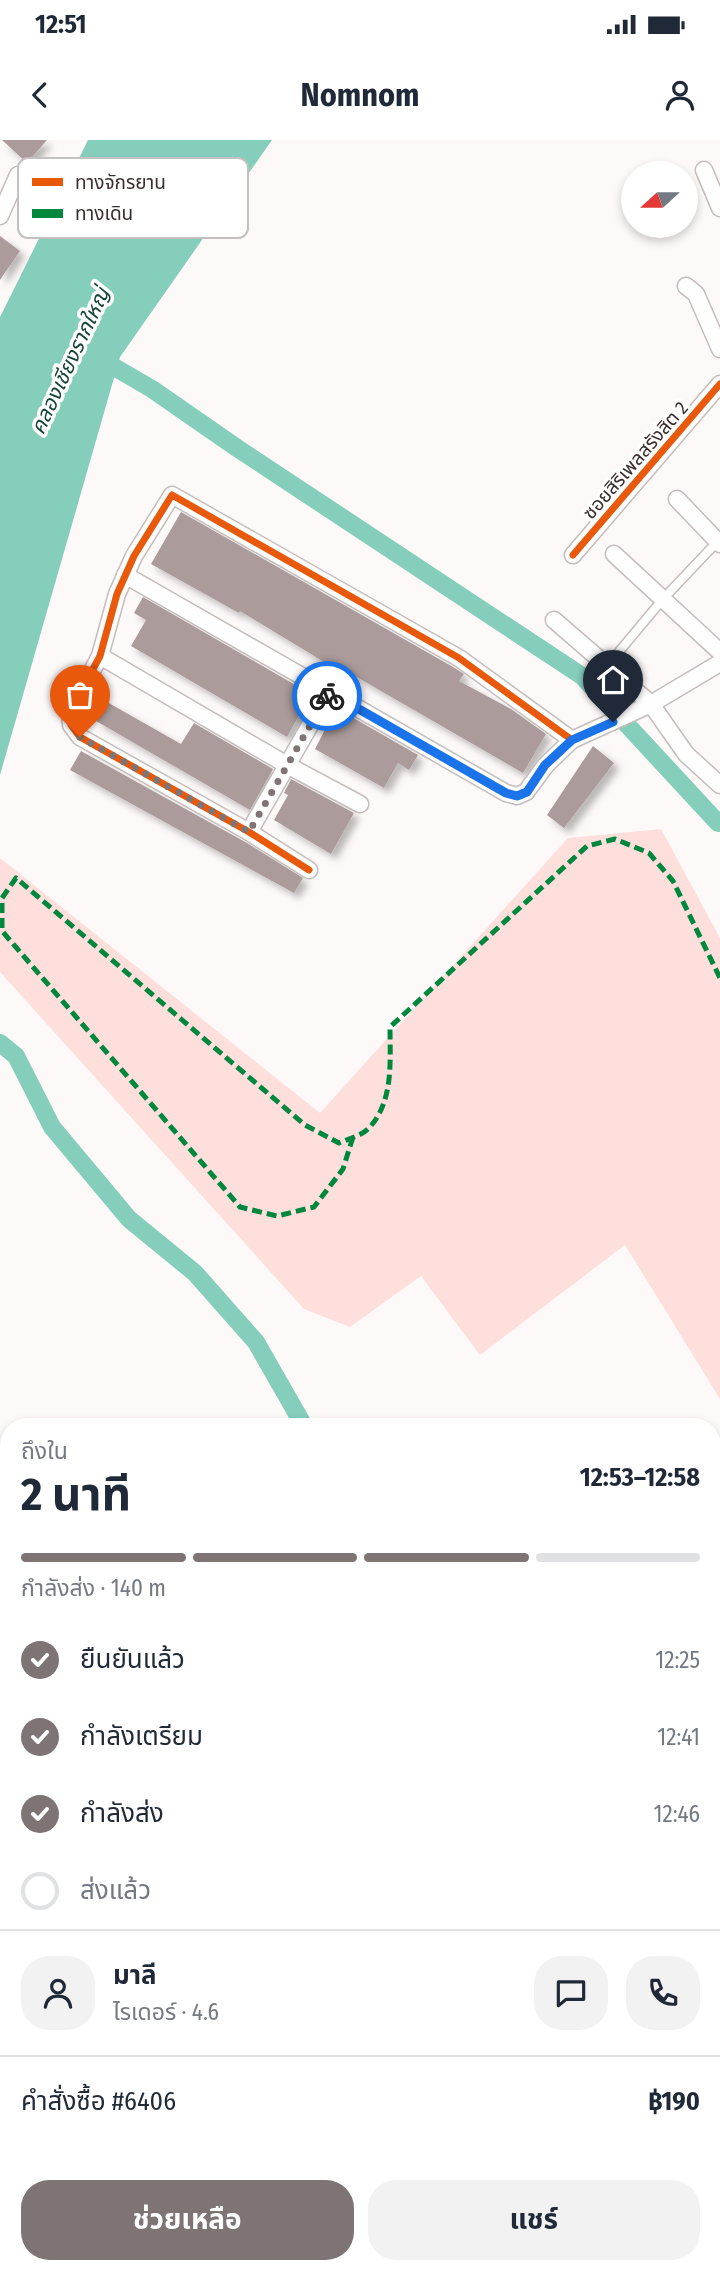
<!DOCTYPE html>
<html lang="th">
<meta charset="utf-8">
<style>
:root{--surface:#fff;--page:#f2f2f3;--text:#1f2937;--muted:#747a83;--line:#e0e1e3;--accent:#7e7474}
body{margin:0;font-family:"Fira Sans Condensed","Noto Sans Thai",sans-serif;background:var(--page);color:var(--text);height:100vh;display:flex;flex-direction:column;font-size:26px;white-space:nowrap}
*{box-sizing:border-box;margin:0}
p{font-size:23px;color:var(--muted)}
.icon{flex:none;width:38px;height:38px;fill:none;stroke:currentColor;stroke-width:2;stroke-linecap:round;stroke-linejoin:round}
.map{position:relative;flex:1;overflow:hidden}
.drawer{position:absolute;left:0px;top:1278px;width:721px;height:856px;display:flex;flex-direction:column;background:var(--surface);border-radius:28px 28px 0 0;box-shadow:0 4px 10px #0003}
.drawer>*{flex:none}
.needle{width:46px;rotate:249deg}
.buttons{position:absolute;left:621px;top:21px;display:grid;gap:14px}
.buttons a{display:grid;place-items:center;width:77px;height:77px;border-radius:50%;background:var(--surface);box-shadow:0 4px 10px #0003;font-size:35px}
.pin{position:absolute;display:grid;place-items:center;width:60px;height:60px;color:#fff;margin:-72px -30px;border-radius:50% 50% 50% 0;rotate:-45deg;box-shadow:0 0 7px #0007}
.pin .icon{rotate:45deg}
.courier{position:absolute;display:grid;place-items:center;width:70px;height:70px;margin:-35px;border:5px solid #1a73e8;border-radius:50%;background:#fff;color:#222;box-shadow:0 2px 9px #0007}
.headline em{font-style:normal;font-weight:700}
.headline div{display:flex;flex-direction:column-reverse}
.headline{display:flex;align-items:center;justify-content:space-between;height:119px;padding:0 21px}
h1{font-size:46px;font-weight:700;line-height:52px}
.bar{display:grid;grid-template-columns:repeat(4,1fr);gap:10px 7px;align-content:center;height:84px;padding:0 21px}
.bar i{height:9px;border-radius:5px;background:var(--line)}
.bar .active{background:var(--accent)}
.bar p{grid-column:span 4}
.line{display:flex;align-items:center;gap:18px;padding:0 21px;border-top:2px solid var(--line)}
.line div{flex:1}
.round{display:grid;place-items:center;flex:none;width:74px;height:74px;border-radius:28px;background:var(--page)}
ol{padding:0 21px;list-style:none}
li{display:flex;align-items:center;gap:21px;height:77px}
li p{margin-inline-start:auto}
li .icon{padding:7px;border-radius:50%;background:var(--accent);color:#fff;stroke-width:4}
li:last-child{color:var(--muted)}
li i{width:38px;height:38px;border:4px solid var(--line);border-radius:50%}
.primary-button{display:flex;gap:14px;margin-top:auto;padding:14px 21px}
.primary-button a{flex:1;height:80px;border-radius:28px;background:var(--accent);color:#fff;font-size:28px;font-weight:700;line-height:80px;text-align:center}
.primary-button a+a{background:var(--page);color:var(--text)}
.status{display:flex;justify-content:space-between;align-items:center;height:49px;padding:0 35px;background:var(--surface);direction:ltr}
.status svg{height:19px;fill:currentColor}
header{display:flex;justify-content:space-between;align-items:center;height:91px;padding:0 21px;background:var(--surface);font-size:32px;font-weight:700}
.map>svg:first-child{display:block}
.green{fill:#fedfdc}
.water{fill:#86cebc}
.lines{fill:none;stroke-linecap:round;stroke-linejoin:round}
.canal{stroke:#86cebc;stroke-width:18}
.building{fill:#ab9b9a;filter:url(#shadow)}
.service-casing{stroke:#c4bdbc;stroke-width:11}
.minor-casing{stroke:#c4bdbc;stroke-width:19}
.secondary-casing{stroke:#c4bdbc;stroke-width:26}
.motorway-casing{stroke:#d7d3d3;stroke-width:33}
.service{stroke:#fffefe;stroke-width:8}
.minor{stroke:#fffefe;stroke-width:16}
.secondary{stroke:#fcfafa;stroke-width:23}
.motorway{stroke:#f7efee;stroke-width:30}
.quiet{stroke:#00873e;stroke-width:5;stroke-dasharray:10 5;stroke-linecap:butt}
.cycleway-casing{stroke:#fff;stroke-width:11}
.cycleway{stroke:#e8590c;stroke-width:7}
.done{stroke:#7e7474;stroke-width:7;stroke-dasharray:0 12.6}
.route{stroke:#1a73e8;stroke-width:9}
.labels{text-anchor:middle;stroke-width:7;stroke-linejoin:round;paint-order:stroke}
.street-label{font-size:19px;fill:#3a2d2d;stroke:#fff}
.water-label{font-size:21px;font-style:italic;fill:#164439;stroke:#fff}
.key{fill:#fff;stroke:#c4c0c0;stroke-width:2}
.key-label{font-size:19px;fill:#3a2d2d}
</style>
<div class="status"><b>12:51</b><svg viewBox="0 0 49 12"><path d="M0 12V9h3v3zM5 12V6h3v6zM10 12V3h3v9zM15 12V0h3v12zM26 1h20v11H26zM47 4h2v5h-2z"/></svg></div>
<header><svg class="icon" aria-label="back" viewBox="0 0 24 24"><path d="M15 5l-7 7 7 7"/></svg>Nomnom<svg class="icon" aria-label="person" viewBox="0 0 24 24"><circle cx="12" cy="8" r="4"/><path d="M4 21q1-7 8-7t8 7"/></svg></header>
<div class="map">
<svg width="720" height="2133" viewBox="0 0 720 2133">
<defs>
<filter id="shadow"><feDropShadow dx="5.5" dy="5.5" stdDeviation="3.5" flood-color="#0004"/></filter>
</defs>
<rect width="100%" height="100%" fill="#fdf9f8"/>
<g class="green">
<polygon points="661,689 720,798 720,1259 625,1105 480,1215 421,1136 350,1187 304,1169 0,832 0,718 320,973 568,698"/>
<polygon points="720,1411 720,1675 712,1667 712,1418"/>
</g>
<polygon class="water" points="88,0 272,0 120,217 0,635 0,177"/>
<g class="lines">
<g class="canal">
<polyline points="97,217 152,249 237,308 582,536 718,683"/>
<polyline points="0,903 16,916 52,987 129,1079 195,1133 256,1202 304,1286"/>
<polyline points="712,1684 720,1690"/>
</g>
</g>
<g class="building">
<polygon points="2,0 47,0 27,23"/>
<polygon points="0,96 20,111 0,140"/>
<polygon points="181,372 453,527 464,534 459,541 511,569 546,594 523,633 336,525 334,528 240,471 239,473 151,424"/>
<polygon points="143,457 311,554 287,597 131,506 146,480 134,473"/>
<polygon points="107,562 181,604 194,583 273,629 250,670 96,581"/>
<polygon points="336,568 418,615 409,630 398,623 384,648 315,609"/>
<polygon points="593,606 614,623 564,688 547,675"/>
<polygon points="81,611 247,703 303,738 294,753 70,630"/>
<polygon points="291,639 354,673 331,714 274,680 288,655 284,653"/>
</g>
<g class="lines">
<g class="service-casing">
<polyline id="service" points="607,526 663,459 717,402"/>
</g>
<g class="minor-casing">
<g id="minor">
<polyline points="704,30 720,68"/>
<polyline points="0,76 18,35"/>
<polyline points="686,146 696,154 720,209"/>
<polyline points="677,359 720,404"/>
<polyline points="614,414 720,512"/>
<polyline points="573,415 720,244"/>
<polyline points="125,435 506,653 517,656 526,652 546,625 572,600 651,564 686,614 720,645"/>
<polyline points="554,480 651,564 720,523"/>
<polyline points="100,516 287,625 360,664"/>
<polyline points="249,692 329,552"/>
<polyline points="309,730 249,692 80,597 71,585 70,572 100,516 117,454 134,416 172,355 459,518 572,600"/>
<polyline points="0,1921 9,1907"/>
<polyline points="0,1925 3,1940 9,1947"/>
<polyline points="712,1982 720,1981"/>
<polyline points="231,2124 238,2133"/>
<polyline points="433,2124 438,2133"/>
<polyline points="456,2124 461,2133"/>
<polyline points="588,2124 594,2133"/>
</g>
</g>
<g class="secondary-casing">
<g id="secondary">
<polyline points="712,1904 720,1898"/>
<polyline points="312,2133 327,2124"/>
</g>
</g>
<g class="motorway-casing">
<g id="motorway">
<polyline points="0,1704 9,1703"/>
<polyline points="712,1713 720,1713"/>
<polyline points="712,1744 720,1745"/>
<polyline points="0,1755 9,1755"/>
<polyline points="712,1797 720,1797"/>
</g>
</g>
<use href="#service" class="service"/>
<use href="#minor" class="minor"/>
<use href="#secondary" class="secondary"/>
<use href="#motorway" class="motorway"/>
<path class="quiet" d="M353,997L343,1029L314,1067L277,1076L240,1067L2,791V758L16,738L305,985L339,1003C348,999 363,995 369,988C394,961 390,921 390,887L587,706L615,699L649,713L673,741L720,838"/>
<g class="cycleway-casing">
<g id="cycleway">
<polyline points="573,415 720,244"/>
<polyline points="309,730 249,692 80,597 71,585 70,572 100,516 117,454 134,416 172,355 459,518 572,600"/>
</g>
</g>
<use href="#cycleway" class="cycleway"/>
</g>
<g class="lines">
<polyline class="done" points="80,597 249,692 327,556"/>
<polyline class="route" points="327,556 329,552 506,653 517,656 527,652 545,625 572,600 613,582"/>
</g>
<g class="labels">
<g class="street-label">
<text transform="translate(635 320) rotate(-49)" y="7">ซอยสิริเพลสรังสิต 2</text>
</g>
<g class="water-label">
<text transform="translate(70 221) rotate(-65)" y="7">คลองเชียงรากใหญ่</text>
</g>
</g>
<rect x="18" y="18" width="230" height="80" rx="10" class="key"/>
<rect x="32" y="38" width="31" height="8" fill="#e8590c"/>
<rect x="32" y="69" width="31" height="9" fill="#00873e"/>
<g class="key-label">
<text x="75" y="49">ทางจักรยาน</text>
<text x="75" y="80">ทางเดิน</text>
</g>
</svg>
<div class="buttons">
<a><svg class="needle" viewBox="-14 -14 28 28"><path d="M0-13l5 13h-10z" fill="#e53935"/><path d="M0 13l5-13h-10z" fill="#747a83"/></svg></a>
</div>
<div class="pin" style="left:80px;top:597px;background:#ea580c"><svg class="icon" aria-label="bag" viewBox="0 0 24 24"><path d="M5 8h14l-1 12H6zM9 8a3 3 0 0 1 6 0"/></svg></div>
<div class="pin" style="left:613px;top:582px;background:#1f2937"><svg class="icon" aria-label="home" viewBox="0 0 24 24"><path d="M3 11l9-7 9 7M6 9v11h12V9"/></svg></div>
<div class="courier" style="left:327px;top:556px"><svg class="icon" aria-label="bike" viewBox="0 0 24 24"><circle cx="6" cy="16" r="4"/><circle cx="18" cy="16" r="4"/><path d="M6 16l4-8h5l3 8M10 8l3 8H6M13 5h3"/></svg></div>
<section class="drawer">
<div class="headline"><div><h1>2 นาที</h1><p>ถึงใน</p></div><em>12:53–12:58</em></div>
<div class="bar"><i class="active"></i><i class="active"></i><i class="active"></i><i></i><p>กำลังส่ง · 140 m</p></div>
<ol>
<li><svg class="icon" aria-label="check" viewBox="0 0 24 24"><path d="M5 12l5 5 9-10"/></svg>ยืนยันแล้ว<p>12:25</p></li>
<li><svg class="icon" aria-label="check" viewBox="0 0 24 24"><path d="M5 12l5 5 9-10"/></svg>กำลังเตรียม<p>12:41</p></li>
<li><svg class="icon" aria-label="check" viewBox="0 0 24 24"><path d="M5 12l5 5 9-10"/></svg>กำลังส่ง<p>12:46</p></li>
<li><i></i>ส่งแล้ว</li>
</ol>
<div class="line" style="height:126px"><a class="round"><svg class="icon" aria-label="person" viewBox="0 0 24 24"><circle cx="12" cy="8" r="4"/><path d="M4 21q1-7 8-7t8 7"/></svg></a><div><b>มาลี</b><p>ไรเดอร์ · 4.6</p></div><a class="round"><svg class="icon" aria-label="chat" viewBox="0 0 24 24"><path d="M4 5h16v11H9l-5 4z"/></svg></a><a class="round"><svg class="icon" aria-label="phone" viewBox="0 0 24 24"><path d="M5 4h4l2 5-3 2q2 4 5 5l2-3 5 2v4C11 20 4 13 5 4z"/></svg></a></div>
<div class="line" style="height:91px"><div>คำสั่งซื้อ #6406</div><b>฿190</b></div>
<div class="primary-button"><a>ช่วยเหลือ</a><a>แชร์</a></div>
</section>
</div>
